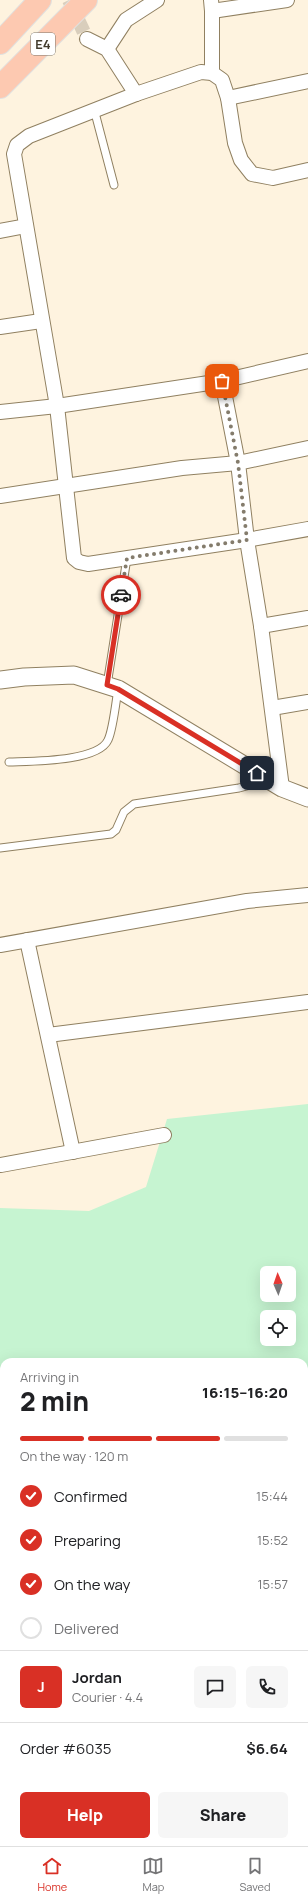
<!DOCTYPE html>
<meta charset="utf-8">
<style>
:root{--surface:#fff;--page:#f6f6f6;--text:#202124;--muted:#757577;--line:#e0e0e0;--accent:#d93025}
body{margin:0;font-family:Manrope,sans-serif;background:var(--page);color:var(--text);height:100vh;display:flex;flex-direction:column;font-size:15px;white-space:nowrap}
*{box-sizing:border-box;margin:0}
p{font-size:13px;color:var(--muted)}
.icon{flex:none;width:22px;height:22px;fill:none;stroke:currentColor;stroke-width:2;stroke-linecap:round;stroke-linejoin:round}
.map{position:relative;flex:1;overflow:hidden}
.details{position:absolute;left:0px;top:1358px;width:308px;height:488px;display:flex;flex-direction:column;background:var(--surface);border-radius:12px 12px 0 0;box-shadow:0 4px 16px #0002}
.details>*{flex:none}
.needle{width:26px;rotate:358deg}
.tools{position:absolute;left:260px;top:1266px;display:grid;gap:8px}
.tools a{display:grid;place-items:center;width:36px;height:36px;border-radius:6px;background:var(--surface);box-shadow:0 4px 16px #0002;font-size:20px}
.pin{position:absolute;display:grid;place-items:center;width:34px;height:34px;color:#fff;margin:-17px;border-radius:8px;box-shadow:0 2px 6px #0006}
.courier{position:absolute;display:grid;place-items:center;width:40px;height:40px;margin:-20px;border:3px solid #d93025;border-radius:50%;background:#fff;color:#222;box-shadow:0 1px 5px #0007}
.overview em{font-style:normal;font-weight:800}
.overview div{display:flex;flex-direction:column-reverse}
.overview{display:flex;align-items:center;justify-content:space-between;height:68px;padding:0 20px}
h1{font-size:26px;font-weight:800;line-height:30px}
.bar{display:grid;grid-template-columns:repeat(4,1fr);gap:6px 4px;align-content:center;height:48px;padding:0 20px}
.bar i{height:5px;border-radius:3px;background:var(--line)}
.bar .current{background:var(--accent)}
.bar p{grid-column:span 4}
.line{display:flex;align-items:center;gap:10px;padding:0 20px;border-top:1px solid var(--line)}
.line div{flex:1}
.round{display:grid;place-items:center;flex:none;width:42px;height:42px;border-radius:6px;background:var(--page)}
ol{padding:0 20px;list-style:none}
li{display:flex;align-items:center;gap:12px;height:44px}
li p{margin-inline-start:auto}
li .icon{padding:4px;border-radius:50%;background:var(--accent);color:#fff;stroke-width:4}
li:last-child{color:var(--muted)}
li i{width:22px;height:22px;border:2px solid var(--line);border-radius:50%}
.action{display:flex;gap:8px;margin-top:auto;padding:8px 20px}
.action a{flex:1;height:46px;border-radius:6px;background:var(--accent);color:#fff;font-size:16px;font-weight:800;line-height:46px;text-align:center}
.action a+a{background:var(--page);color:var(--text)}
.dock{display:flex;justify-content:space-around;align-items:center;height:56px;border-top:1px solid var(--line);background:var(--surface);font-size:11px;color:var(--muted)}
.dock a{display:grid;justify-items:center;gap:2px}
.dock .current{color:var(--accent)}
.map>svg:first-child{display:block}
.green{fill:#c6f4d1;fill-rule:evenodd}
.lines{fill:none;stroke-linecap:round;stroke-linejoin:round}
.minor-tunnel{stroke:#d9cebc;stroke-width:14;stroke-dasharray:14 7;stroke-linecap:butt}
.service-casing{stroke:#908061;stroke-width:9}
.minor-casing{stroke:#908061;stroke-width:16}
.tertiary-casing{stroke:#908061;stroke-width:19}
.motorway-casing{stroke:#e1e0de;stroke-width:24}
.service{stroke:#fff;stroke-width:7}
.minor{stroke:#fff;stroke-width:14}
.tertiary{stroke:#fff;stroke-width:17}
.motorway{stroke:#fdc9b1;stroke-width:22}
.done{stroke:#847c6c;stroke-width:4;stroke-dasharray:0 7.2}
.route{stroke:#d93025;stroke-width:5}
.labels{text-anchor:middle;stroke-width:3;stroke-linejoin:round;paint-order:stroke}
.shield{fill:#fff;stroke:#7b766d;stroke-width:1}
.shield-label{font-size:13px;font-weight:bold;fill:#433c2e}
</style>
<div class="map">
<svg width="308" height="1846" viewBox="0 0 308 1846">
<rect width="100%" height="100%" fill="#fef3df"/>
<path class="green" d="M308,1104V1417L304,1418V1362H4V1478L0,1479V1208L89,1211L146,1187L167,1119ZM267,1273H289V1295H267ZM267,1317H289V1339H267Z"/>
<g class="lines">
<polyline class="minor-tunnel" points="69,0 87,39"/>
<g class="service-casing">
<g id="service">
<polyline points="94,109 114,185"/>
<polyline points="107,685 127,558"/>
<path d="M9,762C31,761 98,762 108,740C113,730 116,701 118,689"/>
<polyline points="0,848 111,834 116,830 124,812 134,804 239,788 265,781"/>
</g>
</g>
<g class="minor-casing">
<g id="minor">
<polyline points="211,0 212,11 287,0"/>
<polyline points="87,39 107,49 136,94"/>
<polyline points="107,49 126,20 157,0"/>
<polyline points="212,73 212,11"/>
<polyline points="228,98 308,81"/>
<polyline points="308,170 273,178 252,174 241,160 235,143 228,98 222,80 212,73 201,72 136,94 29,136 17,145 14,154 57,406 74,558 79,562 88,564 247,540 308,529"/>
<polyline points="0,231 26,226"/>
<polyline points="0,327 41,321"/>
<polyline points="222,381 308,361"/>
<polyline points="0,412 57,406 222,381 238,463 247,540 261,626 282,788"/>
<polyline points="0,496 182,468 238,463 308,448"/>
<polyline points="261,626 308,618"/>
<polyline points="272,708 308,702"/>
<polyline points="27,940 73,1152"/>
<polyline points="0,945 247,901 308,895"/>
<polyline points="48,1035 308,1002"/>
<polyline points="1,1165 164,1135"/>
</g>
</g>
<g class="tertiary-casing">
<polyline id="tertiary" points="0,680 24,677 74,675 118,689 282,788 308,798"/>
</g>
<g class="motorway-casing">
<g id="motorway">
<polyline points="0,43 40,0"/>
<polyline points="0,87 86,0"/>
</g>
</g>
<use href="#service" class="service"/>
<use href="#minor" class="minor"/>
<use href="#tertiary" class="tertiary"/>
<use href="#motorway" class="motorway"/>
</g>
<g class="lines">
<polyline class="done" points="121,595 127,558 247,540 238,463 222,381"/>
<polyline class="route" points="121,595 107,685 118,689 257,773"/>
</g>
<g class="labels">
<rect class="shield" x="31" y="33" width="24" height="22" rx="3"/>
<g class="shield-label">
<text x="43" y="49">E4</text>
</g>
</g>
</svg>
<div class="tools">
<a><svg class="needle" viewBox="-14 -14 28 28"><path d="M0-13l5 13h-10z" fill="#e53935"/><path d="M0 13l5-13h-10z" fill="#757577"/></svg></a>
<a><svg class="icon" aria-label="locate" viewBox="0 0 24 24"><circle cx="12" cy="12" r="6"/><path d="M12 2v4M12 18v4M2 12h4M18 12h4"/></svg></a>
</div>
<div class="pin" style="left:222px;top:381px;background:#ea580c"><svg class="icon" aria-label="bag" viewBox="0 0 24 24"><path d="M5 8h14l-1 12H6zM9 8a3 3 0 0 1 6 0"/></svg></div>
<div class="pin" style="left:257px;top:773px;background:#1f2937"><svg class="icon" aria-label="home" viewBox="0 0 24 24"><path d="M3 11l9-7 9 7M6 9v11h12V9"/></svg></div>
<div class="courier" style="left:121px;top:595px"><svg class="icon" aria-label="car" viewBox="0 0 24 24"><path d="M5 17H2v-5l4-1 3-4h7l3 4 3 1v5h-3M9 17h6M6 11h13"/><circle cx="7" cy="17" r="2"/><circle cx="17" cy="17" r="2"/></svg></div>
<section class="details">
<div class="overview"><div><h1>2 min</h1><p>Arriving in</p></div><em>16:15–16:20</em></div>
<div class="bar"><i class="current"></i><i class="current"></i><i class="current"></i><i></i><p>On the way · 120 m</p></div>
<ol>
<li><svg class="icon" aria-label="check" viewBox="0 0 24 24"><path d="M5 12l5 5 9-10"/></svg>Confirmed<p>15:44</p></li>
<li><svg class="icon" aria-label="check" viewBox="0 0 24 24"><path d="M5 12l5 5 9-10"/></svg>Preparing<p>15:52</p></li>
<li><svg class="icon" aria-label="check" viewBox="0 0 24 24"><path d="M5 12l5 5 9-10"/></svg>On the way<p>15:57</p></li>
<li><i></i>Delivered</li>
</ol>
<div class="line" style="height:72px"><b class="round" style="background:var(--accent);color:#fff">J</b><div><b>Jordan</b><p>Courier · 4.4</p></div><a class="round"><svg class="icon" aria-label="chat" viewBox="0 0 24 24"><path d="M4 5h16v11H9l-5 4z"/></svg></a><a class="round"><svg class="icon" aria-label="phone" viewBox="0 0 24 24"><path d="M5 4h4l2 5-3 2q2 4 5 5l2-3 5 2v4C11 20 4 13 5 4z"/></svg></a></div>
<div class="line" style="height:52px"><div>Order #6035</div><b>$6.64</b></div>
<div class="action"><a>Help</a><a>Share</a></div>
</section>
</div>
<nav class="dock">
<a class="current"><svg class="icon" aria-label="home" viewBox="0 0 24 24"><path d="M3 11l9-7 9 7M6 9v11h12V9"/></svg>Home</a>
<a><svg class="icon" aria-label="map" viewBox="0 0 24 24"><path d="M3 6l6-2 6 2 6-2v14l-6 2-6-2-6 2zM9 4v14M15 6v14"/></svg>Map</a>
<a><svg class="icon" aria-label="saved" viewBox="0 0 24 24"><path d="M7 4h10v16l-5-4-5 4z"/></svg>Saved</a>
</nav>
